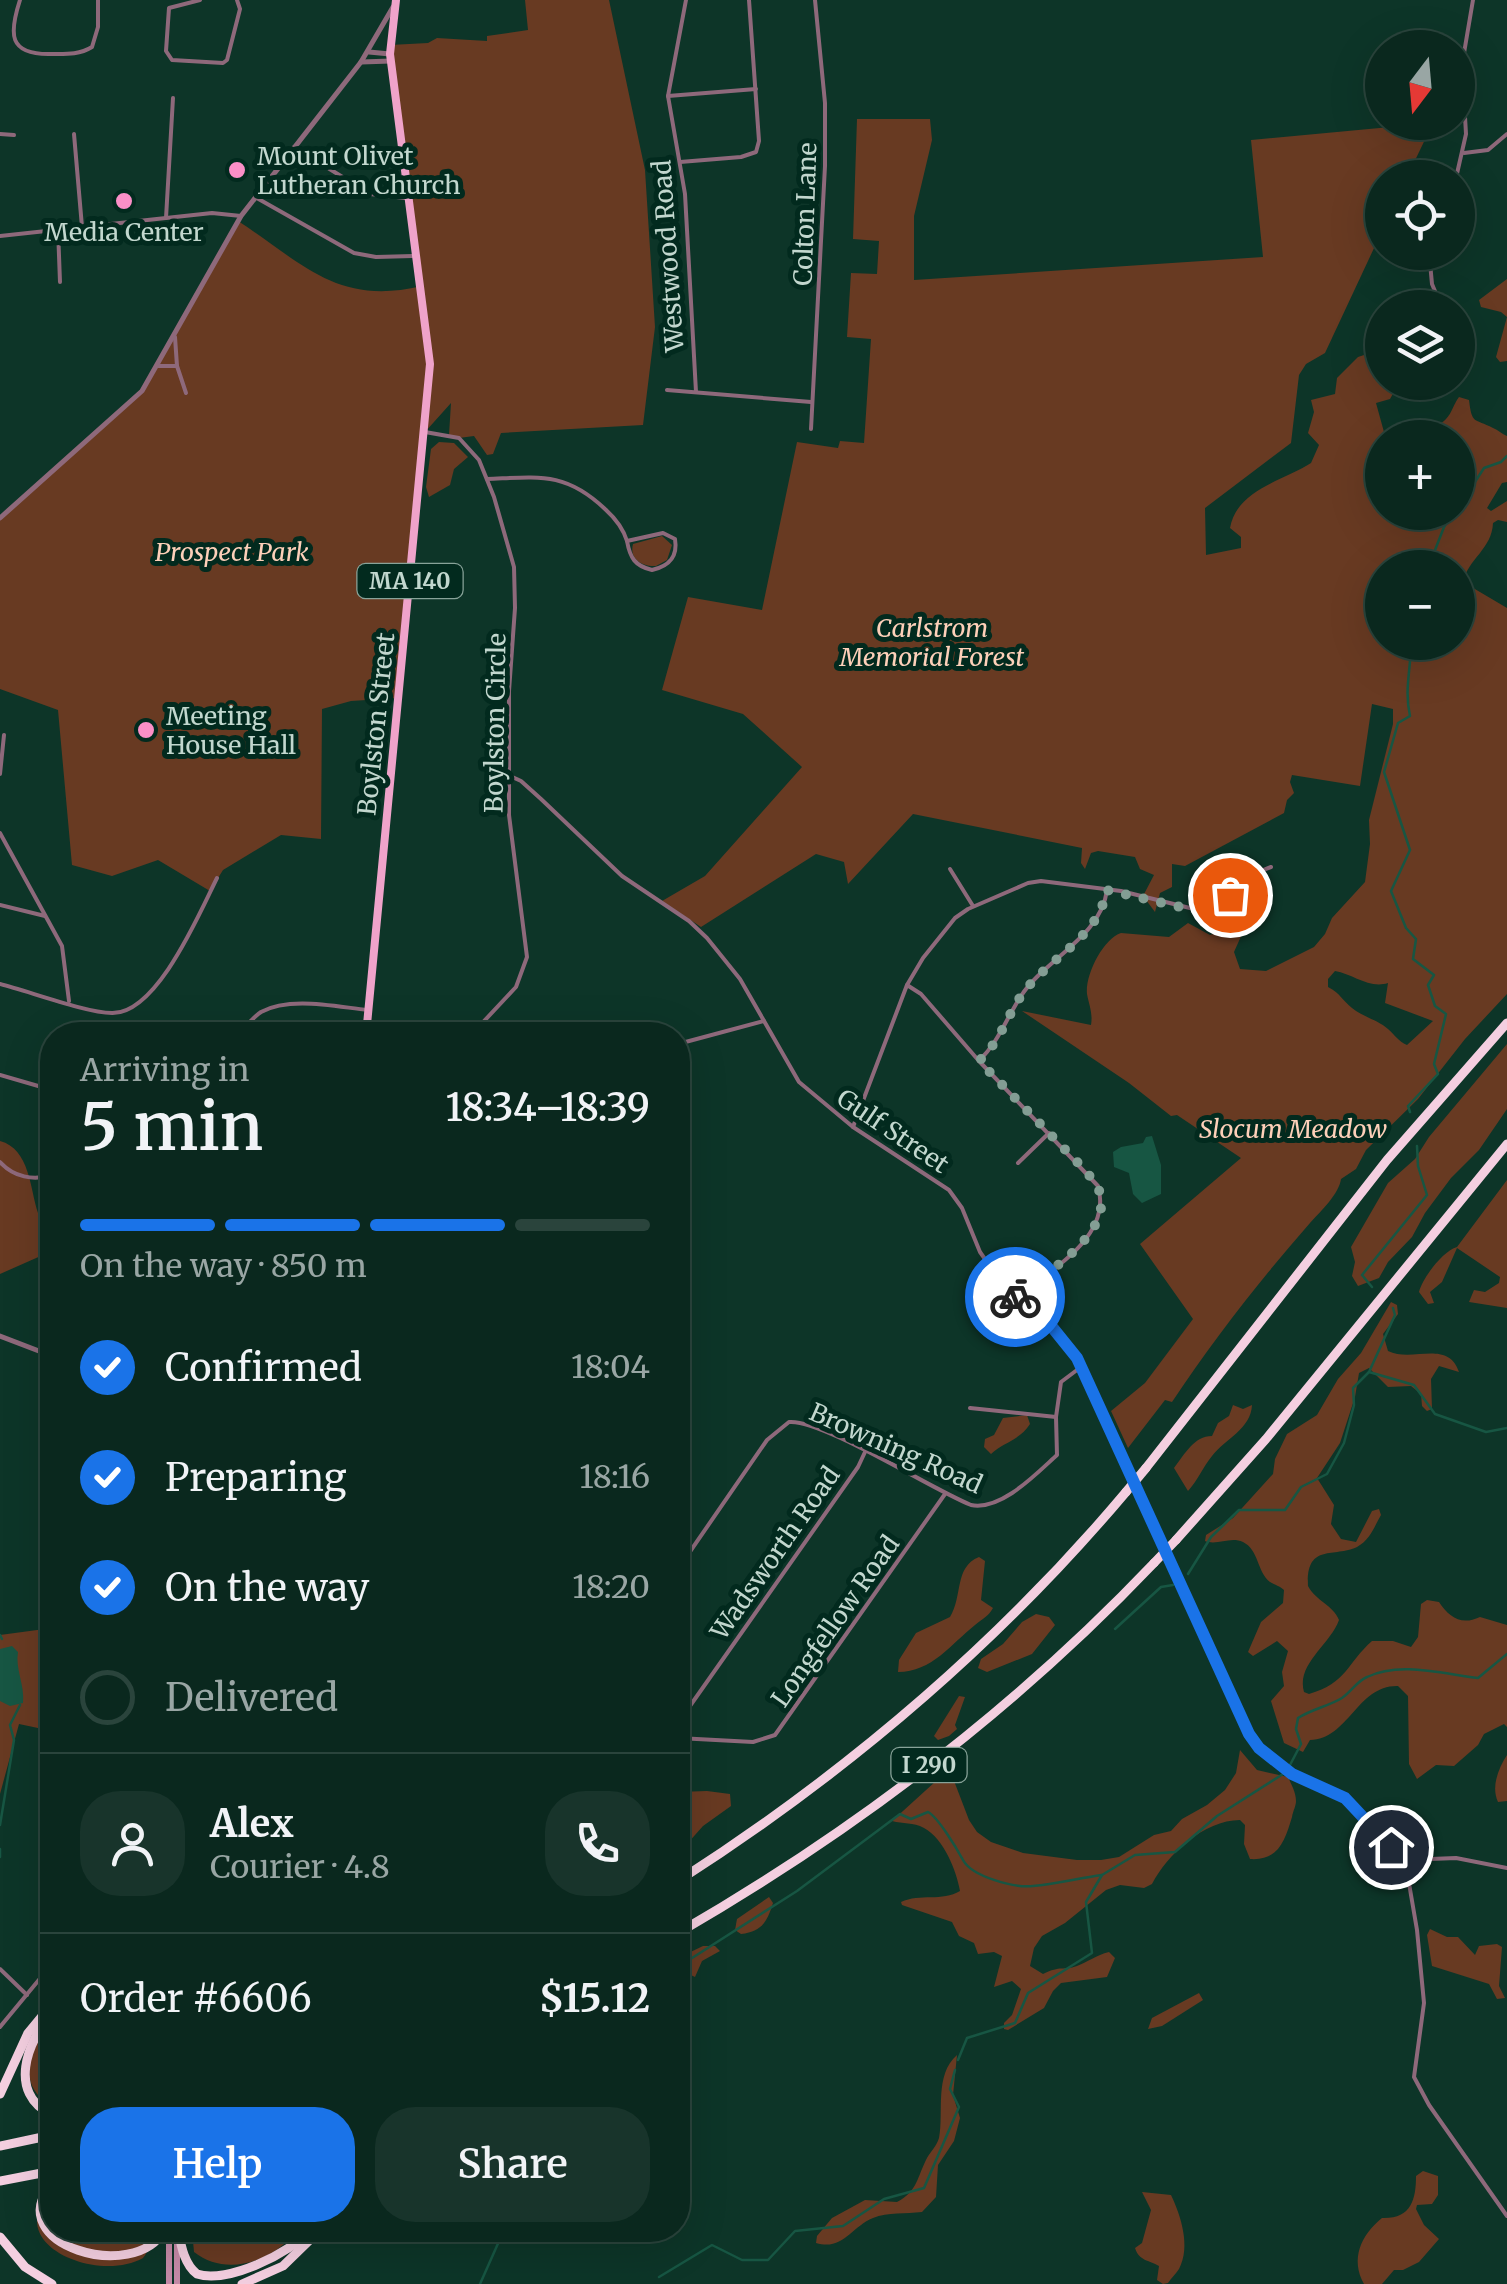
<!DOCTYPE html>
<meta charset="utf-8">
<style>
:root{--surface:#0a281e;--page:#18342b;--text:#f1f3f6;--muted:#99a6a4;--line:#2a443c;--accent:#1a73e8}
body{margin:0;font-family:Merriweather,serif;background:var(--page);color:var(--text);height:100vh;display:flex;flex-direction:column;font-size:38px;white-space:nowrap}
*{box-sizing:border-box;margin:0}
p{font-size:32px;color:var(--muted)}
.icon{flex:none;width:55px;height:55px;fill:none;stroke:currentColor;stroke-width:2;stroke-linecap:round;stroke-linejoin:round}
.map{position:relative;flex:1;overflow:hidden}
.drawer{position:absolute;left:40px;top:1022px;width:650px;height:1220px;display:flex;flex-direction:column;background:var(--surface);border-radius:40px;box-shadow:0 10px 40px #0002,0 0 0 2px var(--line)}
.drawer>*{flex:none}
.needle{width:65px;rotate:196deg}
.controls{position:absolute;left:1365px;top:30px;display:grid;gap:20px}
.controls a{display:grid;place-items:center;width:110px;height:110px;border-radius:50%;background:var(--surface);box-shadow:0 10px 40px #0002,0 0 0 2px var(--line);font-size:50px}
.pin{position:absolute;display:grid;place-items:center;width:85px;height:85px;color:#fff;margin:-42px;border:5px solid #fff;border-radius:50%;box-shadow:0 2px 10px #0007}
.courier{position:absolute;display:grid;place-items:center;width:100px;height:100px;margin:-50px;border:8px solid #1a73e8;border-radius:50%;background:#fff;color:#222;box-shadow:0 2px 12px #0007}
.headline em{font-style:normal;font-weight:600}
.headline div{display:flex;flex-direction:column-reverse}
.headline{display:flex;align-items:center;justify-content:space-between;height:170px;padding:0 40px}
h1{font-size:65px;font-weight:600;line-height:75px}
.bar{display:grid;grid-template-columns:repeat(4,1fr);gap:15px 10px;align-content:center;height:120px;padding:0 40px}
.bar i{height:12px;border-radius:8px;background:var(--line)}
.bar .current{background:var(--accent)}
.bar p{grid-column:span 4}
.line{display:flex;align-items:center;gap:25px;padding:0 40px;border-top:2px solid var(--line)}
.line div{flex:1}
.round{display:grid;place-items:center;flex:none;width:105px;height:105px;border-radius:40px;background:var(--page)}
ol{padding:0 40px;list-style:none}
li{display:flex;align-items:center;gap:30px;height:110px}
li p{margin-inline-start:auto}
li .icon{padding:10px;border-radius:50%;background:var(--accent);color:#fff;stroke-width:4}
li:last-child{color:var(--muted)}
li i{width:55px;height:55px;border:5px solid var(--line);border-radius:50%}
.primary-button{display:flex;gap:20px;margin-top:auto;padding:20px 40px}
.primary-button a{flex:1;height:115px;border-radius:40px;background:var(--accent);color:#fff;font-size:40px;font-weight:600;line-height:115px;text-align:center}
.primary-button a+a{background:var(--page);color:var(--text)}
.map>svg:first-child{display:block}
.green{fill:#683a22;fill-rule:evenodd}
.water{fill:#175643}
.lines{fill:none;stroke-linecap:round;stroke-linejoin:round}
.stream{stroke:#175643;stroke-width:2.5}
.minor{stroke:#8e697b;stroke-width:4}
.tertiary{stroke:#8e697b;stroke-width:5}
.secondary{stroke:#c58aa7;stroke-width:6}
.primary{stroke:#efa3ca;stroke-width:8}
.motorway{stroke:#f4cfe0;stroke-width:9}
.motorway-bridge{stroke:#f4cfe0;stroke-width:9}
.done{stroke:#839e94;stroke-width:10;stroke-dasharray:0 18}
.route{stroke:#1a73e8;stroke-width:12}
.poi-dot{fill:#fa8fc7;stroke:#022a1e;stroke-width:4}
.labels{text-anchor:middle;stroke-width:10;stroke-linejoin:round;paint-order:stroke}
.shield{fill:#022a1e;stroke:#88a399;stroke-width:2.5}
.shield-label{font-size:22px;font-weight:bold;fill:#c2d7ce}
.poi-label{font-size:25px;fill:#c2d7ce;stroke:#022a1e;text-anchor:start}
.street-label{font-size:25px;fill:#c2d7ce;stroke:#022a1e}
.park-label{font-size:25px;font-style:italic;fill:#fdd0b9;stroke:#022a1e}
</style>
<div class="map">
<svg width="1507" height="2284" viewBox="0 0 1507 2284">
<rect width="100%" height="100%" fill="#0d3528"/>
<g class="green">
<path d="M525,0H609L645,170L655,327L643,425L501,433L493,454L487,455L474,436L459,438L449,435L451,403L425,432L398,698L351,701L322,709L321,839L281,835L223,870L210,891L158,860L112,876L72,865L58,710L0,689V518L142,391L238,221C304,264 337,306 422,286L390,45L428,43L437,38L487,41V36L528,30Z"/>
<path d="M857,119H930L932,140L914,216V280L1263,257L1251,140L1433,123L1407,177L1382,178V231L1325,353L1306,364L1299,375L1291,443L1205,508L1206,555L1241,548V537L1230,528C1237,489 1283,481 1311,463L1319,445L1308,433L1314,412L1311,400L1335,394L1337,378L1358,357L1382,349V382L1399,383L1390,399L1376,403L1384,432L1382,512H1458V438L1409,437C1422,425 1437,429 1446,419C1452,413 1454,403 1459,397L1469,400C1472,425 1474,418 1493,428C1498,430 1502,434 1507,436V482L1502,483L1487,508L1491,511L1507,501V522L1498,520L1493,523C1492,549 1468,559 1463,582L1507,608V994L1465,1039L1418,1099L1366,1150L1356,1169L1341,1179C1339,1194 1321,1211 1310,1223C1260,1280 1214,1339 1172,1402L1165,1400L1128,1448L1111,1411L1145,1383L1193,1319L1140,1244L1241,1158L1177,1115L1171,1116L1129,1083L1022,1011L1091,1025C1093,1013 1089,1005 1087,994C1085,975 1103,939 1121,933L1169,937L1188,923L1210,935L1235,928L1243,909L1249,906L1251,914L1234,952L1240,969L1266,971L1314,947L1325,934L1332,918L1365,882L1370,844L1369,820L1393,724V709L1372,704L1360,786L1292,775L1290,782L1294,793L1287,800L1284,813L1185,866L1172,864V887L1160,893L1155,912L1143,896L1154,875L1140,869L1135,857L1098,851L1091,853L1085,869L1081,863L1082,848L913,814L848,884L844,862L816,854L701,927L662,901L705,876L802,767L743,714L662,690L688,597L762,610L797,442L838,448L840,441L864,443L871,339L847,337L851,273L877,274L879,241L853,239ZM1382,568H1458V642H1382ZM1335,971C1353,974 1369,989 1388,983L1385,1003L1433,1021L1407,1045C1398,1041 1395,1035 1388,1029C1378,1020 1363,1017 1352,1008C1342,1000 1341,994 1328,987V979Z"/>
<polygon points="1507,279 1507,361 1500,362 1496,357 1507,317 1501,312 1481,307 1479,300"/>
<polygon points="439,442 454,443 468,457 454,469 450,485 429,497 426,487 431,449"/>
<path d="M662,536L672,545L667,560L656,566C642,567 629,559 633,544Z"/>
<polygon points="1507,1044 1507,1109 1479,1150 1451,1178 1425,1213 1412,1237 1388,1262 1379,1278 1358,1286 1352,1276 1355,1262 1351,1247 1388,1183 1415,1159 1429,1137"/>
<path d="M0,1141C30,1149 30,1189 38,1213L52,1221V1251L0,1274Z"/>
<path d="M1507,1180V1308L1469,1302L1474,1290L1485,1292L1499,1283L1500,1277L1457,1248L1442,1282L1430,1292L1434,1303L1428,1304L1419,1292C1423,1277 1443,1251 1457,1247Z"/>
<path d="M1391,1302L1397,1305L1398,1314L1383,1334L1388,1351C1412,1363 1448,1339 1459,1372L1439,1366L1431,1379L1432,1409L1427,1411L1422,1406L1421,1394L1411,1386L1388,1387L1369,1368L1359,1373L1355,1397L1340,1443L1317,1478L1334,1505L1331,1524L1341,1539L1356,1542L1372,1511L1379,1509L1381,1515C1374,1527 1370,1540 1357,1547C1333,1558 1306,1543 1308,1586C1316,1601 1333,1605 1339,1620C1330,1645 1296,1664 1304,1692L1309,1694C1347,1683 1347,1663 1372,1641H1393L1411,1647L1418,1637L1421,1604L1427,1600L1439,1602C1449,1617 1461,1626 1480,1617L1507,1625V1727L1504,1724L1484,1734L1478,1745L1454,1766L1436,1765L1417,1779L1409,1764L1408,1696L1398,1686C1357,1685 1349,1739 1310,1740L1303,1752L1284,1743L1271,1701L1284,1686L1282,1672L1288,1651L1277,1641L1253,1656L1248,1652L1261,1622L1283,1603L1284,1590C1280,1586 1275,1585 1270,1582C1257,1572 1259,1550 1243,1542C1230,1536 1217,1546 1205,1541L1206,1535L1233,1518L1273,1474L1275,1459L1287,1434L1317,1415L1338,1379L1361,1353Z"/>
<path d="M1252,1405C1251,1429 1225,1439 1212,1456C1203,1467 1198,1480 1188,1491L1174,1468C1185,1454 1194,1436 1212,1436L1218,1423L1229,1416L1233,1405L1243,1409Z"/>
<path d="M1027,1415L1030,1424C1020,1440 1004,1442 991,1454L984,1447L985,1439L994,1435L1003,1418Z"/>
<path d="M979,1557L985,1561L981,1600L993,1608C988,1617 983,1618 975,1625C951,1644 932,1672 898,1672L899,1660L916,1633L950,1617C963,1596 954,1567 979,1557Z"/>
<polygon points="1036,1614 1049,1617 1055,1625 1032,1654 987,1672 978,1668 981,1659 1003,1644 1022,1622"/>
<polygon points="52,1628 52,1731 19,1724 0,1794 0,1635"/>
<polygon points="959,1696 965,1697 955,1725 957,1729 949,1736 938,1740 934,1736"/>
<path d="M1240,1750L1257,1770L1288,1777C1291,1784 1296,1792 1296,1801C1296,1806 1293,1811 1292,1817C1285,1840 1279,1861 1250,1859L1244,1844L1245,1825L1240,1820C1204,1820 1167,1855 1152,1884L1144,1888L1120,1885L1106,1890L1065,1923L1042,1936L1034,1948L1030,1966L1043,1974C1061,1965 1063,1971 1077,1966C1088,1962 1096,1955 1109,1952L1115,1958L1107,1977L1061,1983L1053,1991L1044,2008L1008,2030L1004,2029V2023L1012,2015L1021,1989L1012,1981L994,1987L1002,1956L994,1952L978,1954L974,1943L959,1936L952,1922L902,1905L901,1902C920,1893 942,1902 960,1891C956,1870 944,1839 924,1828C913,1822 903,1824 892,1821L947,1771L951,1773L969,1820L977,1832L991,1842L1023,1853L1077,1860H1101L1119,1857L1154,1835L1171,1831L1182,1819L1207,1805L1225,1790L1236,1773Z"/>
<path d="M1507,1755V1801L1498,1802C1491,1787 1498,1769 1507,1755Z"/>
<polygon points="707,1791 730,1794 731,1806 703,1826 687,1844 678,1848 678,1792"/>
<path d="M769,1897L773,1903C767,1922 762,1931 741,1934L735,1930L737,1919Z"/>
<polygon points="1430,1929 1447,1937 1458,1937 1475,1955 1479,1946 1497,1944 1502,1947 1499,1986 1505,1998 1497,1999 1489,1984 1432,1966 1427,1935"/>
<polygon points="703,1946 715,1946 720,1951 702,1961 695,1977 678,1969 678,1958"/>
<polygon points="1199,1993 1203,2000 1162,2026 1148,2029 1152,2018"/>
<path d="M52,2019V2105C13,2086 32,2046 52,2019Z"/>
<path d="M957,2055L953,2095L960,2118L954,2141L938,2165L936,2197L922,2212C906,2214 888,2212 873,2218C851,2227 843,2251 816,2243L817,2236L832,2218L865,2200L897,2202C918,2191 917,2177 927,2158C931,2151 936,2147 939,2138C944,2112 934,2075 957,2055Z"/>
<path d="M1423,2171L1438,2176V2195L1432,2204L1417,2205L1416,2209L1424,2225L1439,2239L1419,2262L1403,2270H1394L1382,2284H1364C1350,2259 1361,2235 1382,2218C1411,2219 1416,2200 1416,2176Z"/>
<path d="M52,2192V2230H156C152,2239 149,2251 143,2258C97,2284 0,2243 52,2192Z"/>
<path d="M1142,2192L1171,2195C1181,2216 1191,2247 1179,2269C1176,2274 1171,2278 1168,2283L1163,2284L1157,2280L1159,2266C1149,2260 1139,2261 1135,2248L1142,2243L1151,2210Z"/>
<path d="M192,2230H298C273,2261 227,2278 194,2252Z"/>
</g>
<g class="water">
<polygon points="1152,1136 1161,1165 1161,1194 1142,1203 1133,1194 1129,1173 1114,1167 1113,1152 1121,1147 1143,1143 1146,1137"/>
<path d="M12,1646L18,1652C15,1669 25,1685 23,1703L10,1706L0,1701V1649Z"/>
</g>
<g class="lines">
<g class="stream">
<polyline points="1458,508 1484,468 1501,462 1507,456"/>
<polyline points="1428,568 1444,527 1454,512"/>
<path d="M1410,1112L1408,1106L1438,1074L1434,1064L1446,1014L1435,1006L1428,985L1434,975L1413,959L1416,939L1406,928L1391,891L1410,850L1384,772L1398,723L1410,716C1404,689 1411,670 1411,642"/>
<polyline points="1372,1287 1362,1275 1427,1195 1418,1166 1417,1146"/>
<polyline points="1393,1308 1395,1315 1369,1372 1414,1385 1435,1414 1486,1432 1507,1428"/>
<polyline points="1188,1574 1211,1537 1239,1510 1285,1510 1301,1487 1327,1474 1344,1443 1354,1405 1353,1388 1369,1372"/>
<polyline points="1115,1629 1161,1587 1173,1585"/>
<polyline points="0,1635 2,1639"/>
<path d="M1290,1765L1301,1744L1296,1729L1298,1718C1312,1709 1329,1706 1342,1698C1351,1692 1357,1681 1367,1677C1400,1661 1443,1674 1478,1678L1507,1654"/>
<polyline points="0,1825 14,1740 10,1725 20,1705"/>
<polyline points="0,1849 0,1857"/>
<path d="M678,1967L797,1891L900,1814L911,1819L928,1812C938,1817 957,1849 963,1860C972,1877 1015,1888 1033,1886C1056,1884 1079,1878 1102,1875"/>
<polyline points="958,2060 967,2038 1015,2023 1028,1993 1092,1953 1086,1902 1102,1875 1135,1855 1175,1852 1217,1816 1283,1774"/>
<polyline points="659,2277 712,2245 742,2260 768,2260 795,2231 843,2226 884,2199 924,2188 959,2107 950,2089 955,2070"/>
<polyline points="480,2284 504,2230"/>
</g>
<g class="minor">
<path d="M20,0C9,34 8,55 51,54C66,54 79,55 92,47L98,27V0"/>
<polyline points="200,0 169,8 166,51 172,60 223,63 227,60 240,9 237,0"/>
<polyline points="686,0 668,96 685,194 696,392"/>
<polyline points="668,96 756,89"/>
<polyline points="0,134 14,135"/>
<polyline points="74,134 82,227"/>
<polyline points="294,147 370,194 405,198"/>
<polyline points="1464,153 1488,150 1507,134"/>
<polyline points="680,162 741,157 756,152 759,141 749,0"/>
<polyline points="1456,178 1466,134 1462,65 1473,0"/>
<polyline points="255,197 354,253 376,257 413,256"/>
<polyline points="166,218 173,98"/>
<polyline points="58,229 60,282"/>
<polyline points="0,236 212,213 241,216"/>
<polyline points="1429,252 1432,284 1442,308"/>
<polyline points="175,337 177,366 186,393"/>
<polyline points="157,366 177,366"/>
<polyline points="667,390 811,402"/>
<polyline points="811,429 825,166 825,103 815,0"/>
<polyline points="425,432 459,438 479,460 494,497 514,567 515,608 509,691 509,815 527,957 516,987 471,1035"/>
<path d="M487,479C538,477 565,471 605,509C615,518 623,528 627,541"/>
<path d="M663,533L675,539C678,557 669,566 652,570C635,566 630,558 627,541Z"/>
<polyline points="0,774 4,735"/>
<polyline points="508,775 521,781 541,799 622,876 689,921 707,938 740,979 799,1082 853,1127 949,1190 962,1208 980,1252 1011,1296 1048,1322 1077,1358 1237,1711 1259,1749 1292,1774 1345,1798 1405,1860 1456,1858 1507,1868"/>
<polyline points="0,833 62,946 69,1001"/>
<polyline points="950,869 973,906"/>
<polyline points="0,905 45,916"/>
<path d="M0,984C28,991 87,1013 112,1013C157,1014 199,914 217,878"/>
<path d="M907,985L921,994L979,1061L1098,1186C1113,1238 1048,1272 1013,1298"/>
<path d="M237,1035C245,1028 252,1018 261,1012C290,996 337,1007 368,1010"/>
<polyline points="678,1044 764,1021"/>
<path d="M979,1061C999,1041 1006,1019 1021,996C1045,959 1101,937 1107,890"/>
<polyline points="0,1075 52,1090"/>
<path d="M853,1127L907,985L923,958L955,918L968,909L1028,883L1041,881L1121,891L1202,911C1227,899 1245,876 1271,867"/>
<path d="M0,1162C14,1177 33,1181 52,1175"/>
<polyline points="1018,1163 1049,1133"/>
<polyline points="970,1408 1056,1417"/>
<polyline points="678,1540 692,1548"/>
<path d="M678,1569L767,1440L789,1422C822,1419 931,1489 971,1505C1001,1511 1036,1474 1057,1455L1056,1417L1061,1382L1081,1367"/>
<polyline points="678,1723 858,1467 865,1452"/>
<polyline points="678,1738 753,1742 775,1735 945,1494"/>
<polyline points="1405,1860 1417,1930 1424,2003 1414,2077 1429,2105 1507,2216"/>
<polyline points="0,1969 27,1995"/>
<polyline points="0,2027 52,1964"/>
</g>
<g class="tertiary">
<polyline points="369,52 390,54"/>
<polyline points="361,62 391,61"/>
<polyline points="0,518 142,391 241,216 361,62 393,7"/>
<polyline points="0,1336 52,1356"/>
</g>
<g class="secondary">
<polyline points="169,2284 169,2230"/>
<polyline points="177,2284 177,2240"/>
</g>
<polyline class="primary" points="366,1035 430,364 390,54 396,0"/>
<g class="motorway">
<polyline points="1146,1468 1387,1160 1507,1023"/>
<polyline points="1176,1540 1266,1439 1507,1144"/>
<path d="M678,1881C845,1774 998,1644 1126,1492"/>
<path d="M678,1933C853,1832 1015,1709 1154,1563"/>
<path d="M52,2013C27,2042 7,2093 52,2115"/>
<polyline points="0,2094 28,2033 52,2004"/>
<polyline points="0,2146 52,2135"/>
<polyline points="0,2181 52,2171"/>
<path d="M52,2184C0,2245 136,2284 164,2230"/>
<path d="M178,2230C181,2245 184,2264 197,2274C227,2284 291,2253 310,2230"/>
<polyline points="0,2237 25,2267 52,2284"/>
<polyline points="242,2284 283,2266 320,2230"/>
</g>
<g class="motorway-bridge">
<polyline points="1126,1492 1146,1468"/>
<polyline points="1154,1563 1176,1540"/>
</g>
</g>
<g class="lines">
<path class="done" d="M1015,1297C1043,1275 1107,1238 1101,1197C1099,1186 1091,1178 1084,1169L979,1061C1001,1040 1005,1020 1021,996C1046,959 1101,937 1106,890L1202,912L1230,895"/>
<polyline class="route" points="1015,1297 1048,1322 1077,1358 1249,1734 1259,1748 1292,1774 1345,1798 1391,1847"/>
</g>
<g class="poi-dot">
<circle cx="237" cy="170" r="10"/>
<circle cx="124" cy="201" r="10"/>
<circle cx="146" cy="730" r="10"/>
</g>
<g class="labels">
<g class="shield">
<rect x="357.5" y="564" width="105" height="34" rx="8"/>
<rect x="891.5" y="1748" width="75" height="34" rx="8"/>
</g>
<g class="shield-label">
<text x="410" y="589">MA 140</text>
<text x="929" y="1773">I 290</text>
</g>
<g class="poi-label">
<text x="257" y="165">Mount Olivet<tspan x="257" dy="29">Lutheran Church</tspan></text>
<text x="124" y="241" text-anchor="middle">Media Center</text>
<text x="166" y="725">Meeting<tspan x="166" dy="29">House Hall</tspan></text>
</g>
<g class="street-label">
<text transform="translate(805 214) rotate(-88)" y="9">Colton Lane</text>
<text transform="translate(668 256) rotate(-94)" y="9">Westwood Road</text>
<text transform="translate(495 723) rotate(-89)" y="9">Boylston Circle</text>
<text transform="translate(376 724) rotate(-84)" y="9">Boylston Street</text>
<text transform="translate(893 1131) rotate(34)" y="9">Gulf Street</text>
<text transform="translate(896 1448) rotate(24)" y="9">Browning Road</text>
<text transform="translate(775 1553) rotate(-55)" y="9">Wadsworth Road</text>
<text transform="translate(835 1621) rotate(-55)" y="9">Longfellow Road</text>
</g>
<g class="park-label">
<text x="232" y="561">Prospect Park</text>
<text x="932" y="637">Carlstrom<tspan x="932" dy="29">Memorial Forest</tspan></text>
<text x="1293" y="1138">Slocum Meadow</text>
</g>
</g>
</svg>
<div class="controls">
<a><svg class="needle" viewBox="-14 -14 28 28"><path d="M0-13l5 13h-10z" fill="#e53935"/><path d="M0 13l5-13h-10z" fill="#99a6a4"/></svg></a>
<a><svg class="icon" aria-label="locate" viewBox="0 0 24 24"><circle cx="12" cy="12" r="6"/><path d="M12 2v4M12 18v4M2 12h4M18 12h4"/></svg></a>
<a><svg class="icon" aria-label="layers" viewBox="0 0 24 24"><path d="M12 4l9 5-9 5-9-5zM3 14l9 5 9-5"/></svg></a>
<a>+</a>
<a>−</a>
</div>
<div class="pin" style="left:1230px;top:895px;background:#ea580c"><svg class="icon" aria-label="bag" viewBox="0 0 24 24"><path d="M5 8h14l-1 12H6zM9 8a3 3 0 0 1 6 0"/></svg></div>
<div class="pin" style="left:1391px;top:1847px;background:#1f2937"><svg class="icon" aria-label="home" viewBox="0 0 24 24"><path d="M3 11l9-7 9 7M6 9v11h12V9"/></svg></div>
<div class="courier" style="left:1015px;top:1297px"><svg class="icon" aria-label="bike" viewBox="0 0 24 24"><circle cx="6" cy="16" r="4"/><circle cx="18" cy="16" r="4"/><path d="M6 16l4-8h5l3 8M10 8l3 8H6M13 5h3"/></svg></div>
<section class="drawer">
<div class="headline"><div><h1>5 min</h1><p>Arriving in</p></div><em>18:34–18:39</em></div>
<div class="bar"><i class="current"></i><i class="current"></i><i class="current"></i><i></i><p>On the way · 850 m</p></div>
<ol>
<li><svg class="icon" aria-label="check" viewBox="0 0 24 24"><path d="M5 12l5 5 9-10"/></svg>Confirmed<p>18:04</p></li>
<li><svg class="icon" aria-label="check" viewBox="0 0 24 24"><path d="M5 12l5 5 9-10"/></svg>Preparing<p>18:16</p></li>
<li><svg class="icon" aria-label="check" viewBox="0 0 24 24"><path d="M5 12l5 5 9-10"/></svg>On the way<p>18:20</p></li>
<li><i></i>Delivered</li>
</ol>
<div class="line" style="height:180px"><a class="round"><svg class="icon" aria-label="person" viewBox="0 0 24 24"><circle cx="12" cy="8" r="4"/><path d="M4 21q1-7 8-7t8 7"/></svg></a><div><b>Alex</b><p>Courier · 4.8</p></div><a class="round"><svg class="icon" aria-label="phone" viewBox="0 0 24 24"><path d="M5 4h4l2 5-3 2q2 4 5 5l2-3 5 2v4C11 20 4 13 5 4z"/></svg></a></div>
<div class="line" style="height:130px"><div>Order #6606</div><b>$15.12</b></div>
<div class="primary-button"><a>Help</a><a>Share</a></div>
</section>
</div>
